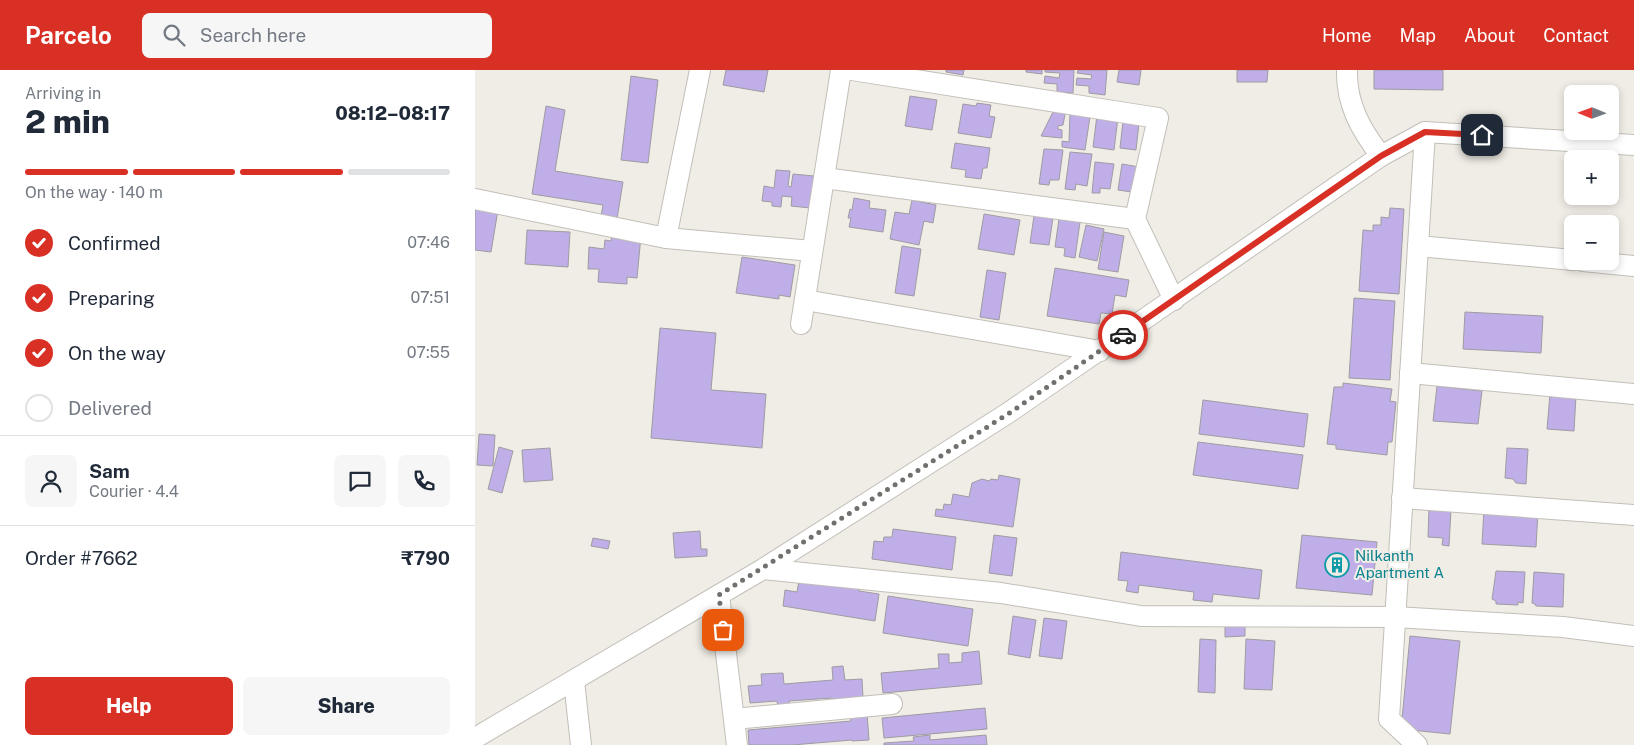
<!DOCTYPE html>
<meta charset="utf-8">
<style>
:root{--surface:#fff;--page:#f6f6f7;--text:#1f2937;--muted:#747a83;--line:#e0e1e3;--accent:#d93025}
body{margin:0;font-family:"Public Sans",sans-serif;background:var(--page);color:var(--text);height:100vh;display:flex;flex-direction:column;font-size:19px;white-space:nowrap}
*{box-sizing:border-box;margin:0}
p{font-size:16px;color:var(--muted)}
.icon{flex:none;width:28px;height:28px;fill:none;stroke:currentColor;stroke-width:2;stroke-linecap:round;stroke-linejoin:round}
.map{position:relative;flex:1;overflow:hidden}
.sheet{display:flex;flex-direction:column;background:var(--surface);width:475px}
.sheet>*{flex:none}
.needle{width:32px;rotate:271deg}
.tools{position:absolute;left:1089px;top:15px;display:grid;gap:10px}
.tools a{display:grid;place-items:center;width:55px;height:55px;border-radius:8px;background:var(--surface);box-shadow:0 2px 8px #0003;font-size:25px}
.pin{position:absolute;display:grid;place-items:center;width:42px;height:42px;color:#fff;margin:-21px;border-radius:10px;box-shadow:0 2px 8px #0006}
.courier{position:absolute;display:grid;place-items:center;width:50px;height:50px;margin:-25px;border:4px solid #d93025;border-radius:50%;background:#fff;color:#222;box-shadow:0 1px 6px #0007}
.headline em{font-style:normal;font-weight:800}
.headline div{display:flex;flex-direction:column-reverse}
.headline{display:flex;align-items:center;justify-content:space-between;height:85px;padding:0 25px}
h1{font-size:32px;font-weight:800;line-height:38px}
.bar{display:grid;grid-template-columns:repeat(4,1fr);gap:8px 5px;align-content:center;height:60px;padding:0 25px}
.bar i{height:6px;border-radius:4px;background:var(--line)}
.bar .selected{background:var(--accent)}
.bar p{grid-column:span 4}
.line{display:flex;align-items:center;gap:12px;padding:0 25px;border-top:1px solid var(--line)}
.line div{flex:1}
.round{display:grid;place-items:center;flex:none;width:52px;height:52px;border-radius:8px;background:var(--page)}
ol{padding:0 25px;list-style:none}
li{display:flex;align-items:center;gap:15px;height:55px}
li p{margin-inline-start:auto}
li .icon{padding:5px;border-radius:50%;background:var(--accent);color:#fff;stroke-width:4}
li:last-child{color:var(--muted)}
li i{width:28px;height:28px;border:2px solid var(--line);border-radius:50%}
.action{display:flex;gap:10px;margin-top:auto;padding:10px 25px}
.action a{flex:1;height:58px;border-radius:8px;background:var(--accent);color:#fff;font-size:20px;font-weight:800;line-height:58px;text-align:center}
.action a+a{background:var(--page);color:var(--text)}
header{display:flex;align-items:center;gap:30px;box-sizing:border-box;height:70px;padding:0 25px;background:var(--accent);color:#fff}
header strong{font-size:24px}
nav{display:flex;gap:28px;margin-inline-start:auto;font-size:18px}
.search{width:350px;height:45px;background:var(--page);display:flex;align-items:center;gap:12px;box-sizing:border-box;padding:0 18px;border-radius:8px;color:var(--muted);font-size:19px}
main{display:flex;flex:1;min-height:0}
.map>svg:first-child{display:block}
.building{fill:#bfaee7;stroke:#9e9ca2}
.lines{fill:none;stroke-linecap:round;stroke-linejoin:round}
.street-casing{stroke:#c2bfb8;stroke-width:22}
.street{stroke:#fff;stroke-width:20}
.done{stroke:#72706c;stroke-width:5;stroke-dasharray:0 9}
.route{stroke:#d93025;stroke-width:6}
.labels{text-anchor:middle;stroke-width:4;stroke-linejoin:round;paint-order:stroke}
.culture-label{font-size:15px;fill:#0d838f;stroke:#f0ede6;text-anchor:start}
</style>
<header>
<strong>Parcelo</strong>
<div class="search"><svg class="icon" aria-label="search" viewBox="0 0 24 24"><circle cx="10" cy="10" r="6"/><path d="M15 15l6 6"/></svg>Search here</div>
<nav><a>Home</a><a>Map</a><a>About</a><a>Contact</a></nav>
</header>
<main>
<section class="sheet">
<div class="headline"><div><h1>2 min</h1><p>Arriving in</p></div><em>08:12–08:17</em></div>
<div class="bar"><i class="selected"></i><i class="selected"></i><i class="selected"></i><i></i><p>On the way · 140 m</p></div>
<ol>
<li><svg class="icon" aria-label="check" viewBox="0 0 24 24"><path d="M5 12l5 5 9-10"/></svg>Confirmed<p>07:46</p></li>
<li><svg class="icon" aria-label="check" viewBox="0 0 24 24"><path d="M5 12l5 5 9-10"/></svg>Preparing<p>07:51</p></li>
<li><svg class="icon" aria-label="check" viewBox="0 0 24 24"><path d="M5 12l5 5 9-10"/></svg>On the way<p>07:55</p></li>
<li><i></i>Delivered</li>
</ol>
<div class="line" style="height:90px"><a class="round"><svg class="icon" aria-label="person" viewBox="0 0 24 24"><circle cx="12" cy="8" r="4"/><path d="M4 21q1-7 8-7t8 7"/></svg></a><div><b>Sam</b><p>Courier · 4.4</p></div><a class="round"><svg class="icon" aria-label="chat" viewBox="0 0 24 24"><path d="M4 5h16v11H9l-5 4z"/></svg></a><a class="round"><svg class="icon" aria-label="phone" viewBox="0 0 24 24"><path d="M5 4h4l2 5-3 2q2 4 5 5l2-3 5 2v4C11 20 4 13 5 4z"/></svg></a></div>
<div class="line" style="height:65px"><div>Order #7662</div><b>₹790</b></div>
<div class="action"><a>Help</a><a>Share</a></div>
</section>
<div class="map">
<svg width="1159" height="675" viewBox="0 0 1159 675">
<rect width="100%" height="100%" fill="#f0ede6"/>
<g class="building">
<polygon points="251,0 293,0 289,22 248,15"/>
<polygon points="471,0 489,0 488,5 471,2"/>
<polygon points="551,0 567,0 567,4 551,2"/>
<polygon points="570,0 599,0 598,23 582,22 582,14 569,13 570,6 584,8 585,3 570,2"/>
<polygon points="603,0 632,0 630,25 614,23 614,16 601,15 602,8 616,9 617,5 602,3"/>
<polygon points="644,0 666,0 664,15 642,12"/>
<polygon points="762,0 793,0 792,12 762,12"/>
<polygon points="899,0 968,0 968,20 899,19"/>
<polygon points="156,6 183,10 173,93 146,90"/>
<polygon points="435,26 462,30 457,60 430,56"/>
<polygon points="502,33 516,35 514,46 520,47 516,68 483,63 488,34 501,36"/>
<polygon points="71,36 90,40 80,101 148,112 141,155 125,152 128,135 57,124"/>
<polygon points="580,38 591,39 588,55 583,56 583,59 587,60 587,68 566,66"/>
<polygon points="616,40 610,80 587,77 587,71 594,72 595,43"/>
<polygon points="622,45 643,47 639,80 618,77"/>
<polygon points="648,51 664,53 661,80 645,78"/>
<polygon points="480,73 515,78 512,98 508,98 506,109 490,107 491,100 476,98"/>
<polygon points="569,79 588,80 584,110 575,110 574,115 564,114"/>
<polygon points="595,82 617,84 612,116 601,114 600,120 590,119"/>
<polygon points="620,92 639,94 635,119 625,118 625,123 617,123"/>
<polygon points="647,94 670,98 663,123 643,120"/>
<polygon points="301,100 315,101 313,116 316,117 318,104 339,106 335,138 316,136 317,127 307,126 306,137 297,136 297,132 287,131 289,116 299,118"/>
<polygon points="379,128 395,131 394,138 411,140 408,162 374,157 376,148 373,148 375,139 377,140"/>
<polygon points="437,130 461,135 458,153 449,151 444,175 415,169 420,142 434,144"/>
<polygon points="0,136 23,140 16,182 0,180"/>
<polygon points="915,138 929,139 924,224 884,221 888,160 898,161 898,155 906,155 906,147 914,148"/>
<polygon points="560,139 579,141 574,175 555,173"/>
<polygon points="585,142 606,145 600,188 589,186 590,178 580,177"/>
<polygon points="509,144 545,150 539,185 503,179"/>
<polygon points="611,155 629,159 622,191 604,187"/>
<polygon points="52,160 95,162 93,197 50,194"/>
<polygon points="629,162 649,166 643,202 623,199"/>
<polygon points="137,164 166,166 162,208 152,207 152,214 123,212 124,199 113,199 114,177 129,179 130,170 136,171"/>
<polygon points="427,176 446,179 439,226 420,223"/>
<polygon points="267,187 320,195 315,227 304,225 304,229 261,223"/>
<polygon points="580,198 654,210 651,227 640,225 637,244 626,243 624,254 572,246"/>
<polygon points="512,200 531,203 524,250 505,247"/>
<polygon points="879,228 920,231 915,310 874,308"/>
<polygon points="990,242 1068,246 1066,283 988,279"/>
<polygon points="185,258 241,263 236,320 291,324 287,378 176,368"/>
<polygon points="868,313 917,319 915,331 921,332 917,372 913,372 912,385 861,379 861,375 852,374 859,317 868,317"/>
<polygon points="962,316 1007,321 1003,354 958,351"/>
<polygon points="1075,324 1101,326 1099,361 1072,359"/>
<polygon points="728,330 833,344 829,377 724,364"/>
<polygon points="4,364 20,365 18,396 2,395"/>
<polygon points="723,372 828,385 823,419 718,405"/>
<polygon points="24,377 38,381 27,423 13,419"/>
<polygon points="75,378 78,410 49,412 47,380"/>
<polygon points="1032,378 1053,379 1051,414 1041,413 1038,409 1030,408"/>
<polygon points="524,405 545,409 538,457 460,446 461,439 468,440 469,434 476,435 478,424 494,427 497,413 507,409 514,411 516,409 523,410"/>
<polygon points="954,438 976,439 974,476 967,475 968,468 953,467"/>
<polygon points="1009,439 1063,442 1061,477 1007,474"/>
<polygon points="418,459 481,467 477,500 397,489 399,471 408,472 409,467 417,467"/>
<polygon points="225,461 226,479 232,479 232,486 200,488 198,463"/>
<polygon points="519,465 542,468 537,506 514,503"/>
<polygon points="827,465 902,472 897,525 821,518"/>
<polygon points="118,468 135,471 133,479 116,476"/>
<polygon points="646,482 787,500 784,529 738,524 737,532 718,530 719,522 664,515 663,523 651,521 653,511 643,510"/>
<polygon points="1021,501 1050,502 1048,533 1043,532 1043,535 1021,534 1021,531 1017,529"/>
<polygon points="1059,502 1089,504 1088,537 1061,536 1060,534 1057,533"/>
<polygon points="324,511 385,517 384,521 404,524 400,551 308,536 310,520 322,522"/>
<polygon points="413,526 498,539 493,576 408,563"/>
<polygon points="538,546 561,550 555,588 533,584"/>
<polygon points="569,548 592,551 587,589 564,586"/>
<polygon points="770,554 770,566 750,567 750,555"/>
<polygon points="935,566 985,571 975,664 926,659"/>
<polygon points="725,569 741,570 740,623 723,622"/>
<polygon points="771,569 800,571 797,620 769,619"/>
<polygon points="504,581 507,614 408,623 406,603 464,598 463,584 474,584 474,593 487,592 487,583"/>
<polygon points="368,596 370,610 387,609 388,627 373,628 372,631 359,633 357,628 314,631 315,637 303,638 302,631 275,633 273,616 287,615 286,604 308,603 309,614 358,610 357,597"/>
<polygon points="510,638 512,659 409,668 407,648"/>
<polygon points="392,643 394,670 377,671 377,670 317,675 274,675 273,660 376,651 375,644"/>
<polygon points="455,665 455,670 511,665 512,675 409,675 409,673 439,671 438,667"/>
</g>
<g class="lines">
<g class="street-casing">
<g id="street">
<polyline points="377,0 683,48 660,149 699,230"/>
<path d="M872,0C871,34 886,60 906,86"/>
<polyline points="349,108 660,149"/>
<polyline points="0,129 191,168 337,181"/>
<polyline points="191,168 225,0"/>
<polyline points="943,176 1098,190"/>
<polyline points="1108,191 1159,196"/>
<polyline points="330,230 625,281"/>
<polyline points="326,254 366,0"/>
<polyline points="935,303 1159,324"/>
<polyline points="927,428 1159,445"/>
<polyline points="288,499 526,523 666,546 920,547 1088,557 1159,566"/>
<polyline points="244,525 262,675"/>
<polyline points="99,611 106,675"/>
<polyline points="259,649 417,634"/>
<polyline points="0,668 288,499 533,343 906,86 950,62 1159,75"/>
<polyline points="942,675 914,649 950,62"/>
</g>
</g>
<use href="#street" class="street"/>
</g>
<g class="lines">
<polyline class="done" points="248,560 244,525 533,344 648,265"/>
<polyline class="route" points="648,265 906,86 950,62 1007,65"/>
</g>
<defs>
<g id="building-ring" transform="scale(1.25)"><circle r="9.5" fill="#f0ede6" stroke="#0f9aa8" stroke-width="1.5"/><path d="M-4-6H4V6H1V3H-1V6H-4ZM-2.5-4.3h1.7v1.8h-1.7ZM.8-4.3h1.7v1.8H.8ZM-2.5-1h1.7V.8h-1.7ZM.8-1h1.7V.8H.8Z" fill="#0f9aa8"/></g>
</defs>
<g fill-rule="evenodd">
<use href="#building-ring" x="862" y="495"/>
</g>
<g class="labels">
<g class="culture-label">
<text x="880" y="491">Nilkanth<tspan x="880" dy="17">Apartment A</tspan></text>
</g>
</g>
</svg>
<div class="tools">
<a><svg class="needle" viewBox="-14 -14 28 28"><path d="M0-13l5 13h-10z" fill="#e53935"/><path d="M0 13l5-13h-10z" fill="#747a83"/></svg></a>
<a>+</a>
<a>−</a>
</div>
<div class="pin" style="left:248px;top:560px;background:#ea580c"><svg class="icon" aria-label="bag" viewBox="0 0 24 24"><path d="M5 8h14l-1 12H6zM9 8a3 3 0 0 1 6 0"/></svg></div>
<div class="pin" style="left:1007px;top:65px;background:#1f2937"><svg class="icon" aria-label="home" viewBox="0 0 24 24"><path d="M3 11l9-7 9 7M6 9v11h12V9"/></svg></div>
<div class="courier" style="left:648px;top:265px"><svg class="icon" aria-label="car" viewBox="0 0 24 24"><path d="M5 17H2v-5l4-1 3-4h7l3 4 3 1v5h-3M9 17h6M6 11h13"/><circle cx="7" cy="17" r="2"/><circle cx="17" cy="17" r="2"/></svg></div>
</div>
</main>
